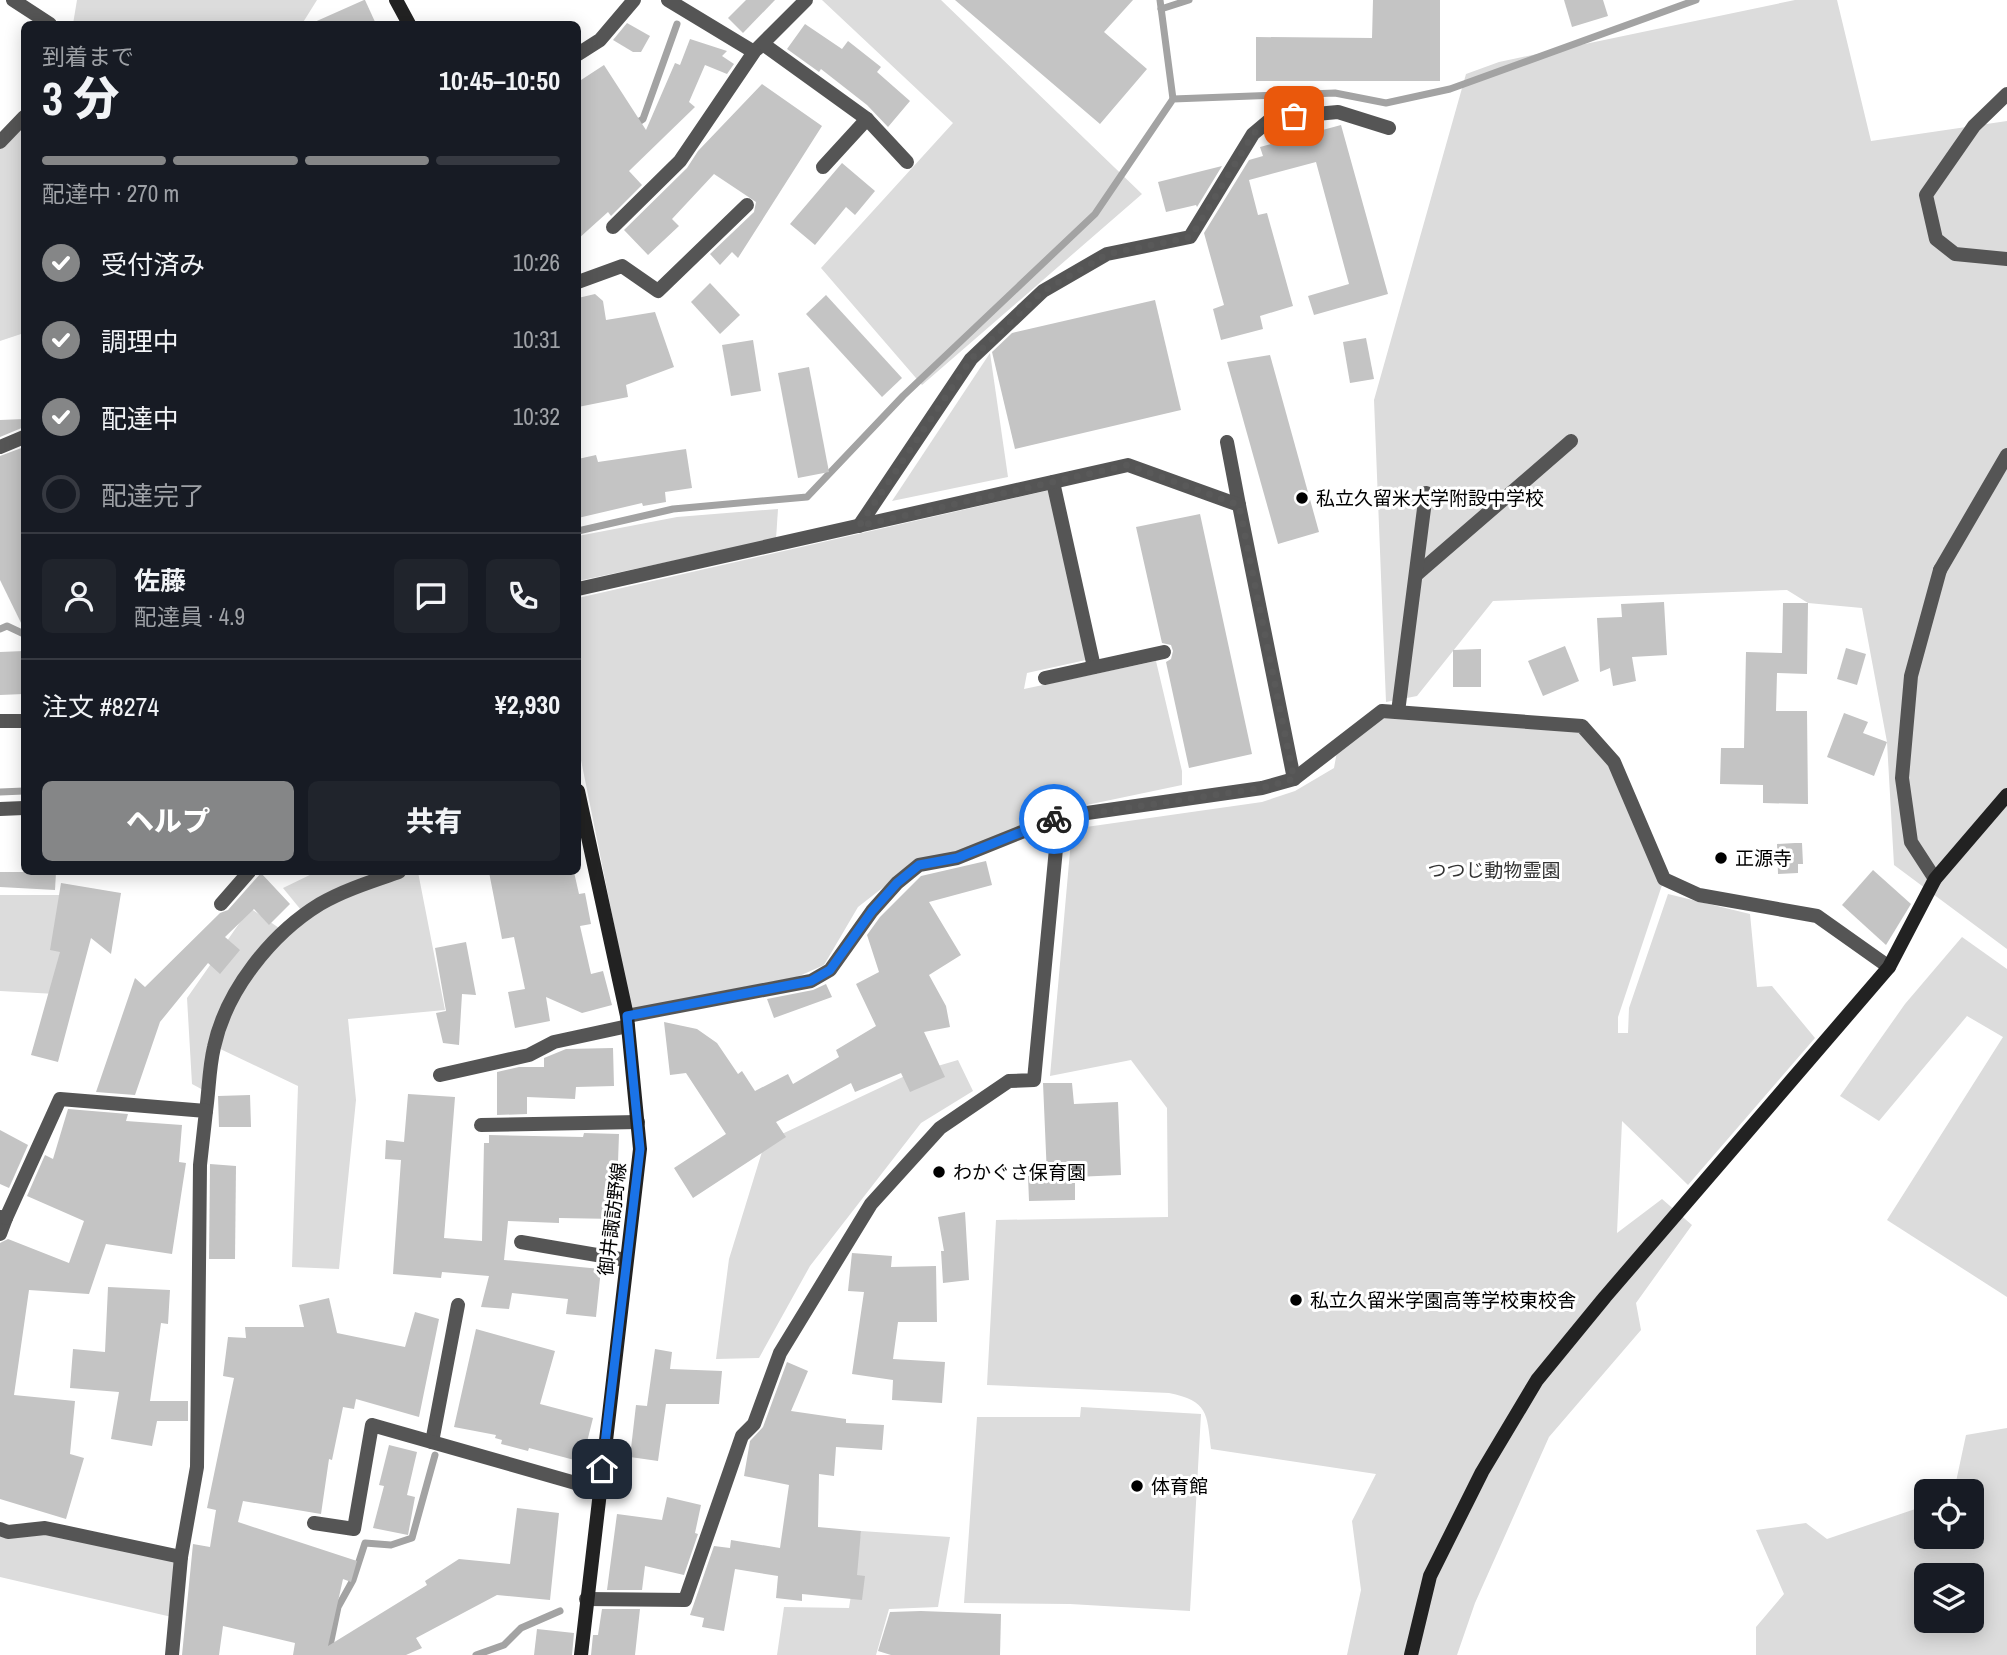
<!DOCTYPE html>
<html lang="ja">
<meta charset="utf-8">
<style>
:root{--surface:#171b24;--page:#20242c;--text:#f1f3f6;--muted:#9ea1a6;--line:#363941;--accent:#858687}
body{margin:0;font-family:"Archivo Narrow","Noto Sans JP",sans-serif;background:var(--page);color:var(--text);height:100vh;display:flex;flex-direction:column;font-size:26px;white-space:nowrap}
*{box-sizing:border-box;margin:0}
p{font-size:23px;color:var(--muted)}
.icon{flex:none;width:38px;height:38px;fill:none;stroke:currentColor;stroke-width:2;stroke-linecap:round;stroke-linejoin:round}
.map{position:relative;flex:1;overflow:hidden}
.drawer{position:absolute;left:21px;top:21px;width:560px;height:854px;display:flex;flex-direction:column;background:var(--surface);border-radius:10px;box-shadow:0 4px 18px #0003}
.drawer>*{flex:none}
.controls{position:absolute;left:1914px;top:1479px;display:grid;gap:14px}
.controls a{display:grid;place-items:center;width:70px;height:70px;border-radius:10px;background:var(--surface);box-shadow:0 4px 18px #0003;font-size:35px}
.pin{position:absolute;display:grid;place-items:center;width:60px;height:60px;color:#fff;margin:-30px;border-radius:14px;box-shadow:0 4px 10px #0006}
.courier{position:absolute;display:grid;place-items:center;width:70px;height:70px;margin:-35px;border:5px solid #1a73e8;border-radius:50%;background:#fff;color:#222;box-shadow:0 2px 9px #0007}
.head em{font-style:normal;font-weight:800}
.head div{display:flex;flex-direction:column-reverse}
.head{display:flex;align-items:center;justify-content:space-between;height:119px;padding:0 21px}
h1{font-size:46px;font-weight:800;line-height:52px}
.bar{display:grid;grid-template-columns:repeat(4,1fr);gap:10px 7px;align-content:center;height:84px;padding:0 21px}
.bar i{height:9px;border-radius:5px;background:var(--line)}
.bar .selected{background:var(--accent)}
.bar p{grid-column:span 4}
.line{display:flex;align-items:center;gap:18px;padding:0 21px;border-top:2px solid var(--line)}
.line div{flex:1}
.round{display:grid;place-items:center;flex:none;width:74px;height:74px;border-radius:10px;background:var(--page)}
ol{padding:0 21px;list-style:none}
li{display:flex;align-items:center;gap:21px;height:77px}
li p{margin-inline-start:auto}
li .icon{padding:7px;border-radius:50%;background:var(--accent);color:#fff;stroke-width:4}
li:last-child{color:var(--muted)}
li i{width:38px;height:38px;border:4px solid var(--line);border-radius:50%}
.cta{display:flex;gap:14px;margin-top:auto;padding:14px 21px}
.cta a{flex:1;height:80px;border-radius:10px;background:var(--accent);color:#fff;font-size:28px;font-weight:800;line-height:80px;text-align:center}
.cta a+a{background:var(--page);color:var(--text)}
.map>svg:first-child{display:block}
.green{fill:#dcdcdc;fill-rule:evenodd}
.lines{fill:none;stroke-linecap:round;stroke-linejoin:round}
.stream{stroke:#a3a3a3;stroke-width:7}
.building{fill:#c4c4c4}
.lane{stroke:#555;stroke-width:14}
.street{stroke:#555;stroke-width:14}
.secondary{stroke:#222;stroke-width:14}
.done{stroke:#595959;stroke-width:7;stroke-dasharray:0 12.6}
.route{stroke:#1a73e8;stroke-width:9}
.poi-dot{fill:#000;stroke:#fff;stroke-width:2.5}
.labels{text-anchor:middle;stroke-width:6;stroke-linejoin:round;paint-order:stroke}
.poi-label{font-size:19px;fill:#000;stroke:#fff;text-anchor:start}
.park-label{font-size:19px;fill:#333;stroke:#fff}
.street-label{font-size:19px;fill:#000;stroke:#fff}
</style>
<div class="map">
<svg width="2007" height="1655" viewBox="0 0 2007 1655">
<rect width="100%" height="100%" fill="#fff"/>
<g class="green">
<polygon points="77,0 317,0 302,24 73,24"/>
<polygon points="822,0 941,0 1142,194 922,385 821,268 953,123"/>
<polygon points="1795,0 1837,0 1871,141 2007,121 2007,949 1894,865 1887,742 1862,608 1808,603 1787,590 1493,601 1417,696 1386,702 1374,400 1466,74 1499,62"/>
<polygon points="24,117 24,333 0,341 0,142"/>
<polygon points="990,353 1008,477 892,501"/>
<polygon points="1050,490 1086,660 1027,673 1024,689 1156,661 1182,771 1182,785 1058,811 957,853 917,861 858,907 824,965 797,977 631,1009 578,745 578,598"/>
<polygon points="778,509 776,539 578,581 578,536 677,517"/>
<path d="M1382,711L1582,726L1614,762L1664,879L1618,1017V1033H1628L1629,1008L1668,894L1750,914L1757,987L1772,986L1815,1038L1688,1185L1622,1121L1617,1233L1662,1199L1692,1225L1636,1303L1641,1330L1549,1437L1475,1603L1457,1655H1347L1361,1590L1352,1521L1376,1474L1211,1449C1207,1413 1208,1401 1169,1393L987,1385L996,1220L1168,1217L1167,1108L1131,1060L1050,1076L1072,829L1262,802L1295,791L1334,768L1338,746Z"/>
<polygon points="316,872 386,872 301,910 283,888"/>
<polygon points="399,872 418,872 445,1010 348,1019 356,1100 339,1269 292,1267 298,1086 214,1046 253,967 320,904"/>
<polygon points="0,895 70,895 56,994 0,991"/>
<polygon points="250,908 279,928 225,1003 205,1091 192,1084 187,998"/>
<polygon points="1962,937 2007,969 2007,1297 1887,1220 2003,1037 1967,1016 1879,1121 1840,1096 1905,1004"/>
<polygon points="958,1060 973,1091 921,1123 810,1266 759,1358 716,1359 729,1259 765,1142 907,1075"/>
<polygon points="1081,1407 1201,1414 1190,1611 1070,1604 964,1603 977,1417 1080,1417"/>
<path d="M2007,1428V1655H1756V1627L1784,1594L1756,1530L1806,1523L1827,1539L1927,1505V1536H1972V1491H1954L1966,1435ZM1972,1575V1620H1927V1575Z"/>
<polygon points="45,1528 181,1557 176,1618 0,1577 0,1529"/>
<polygon points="861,1531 950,1537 938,1607 889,1609 876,1655 777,1655 784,1607 849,1608"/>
</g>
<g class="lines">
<g class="stream">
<polyline points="1160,0 1173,99"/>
<polyline points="1161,9 1189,0"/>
<polyline points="634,125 643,119 677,24"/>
<polyline points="578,531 673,509 807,497 903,396 1095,214 1173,99 1335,93 1386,103 1450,89 1696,0"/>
<polyline points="0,629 7,626 24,634"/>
<polyline points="0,792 24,791"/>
<polyline points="328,1655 338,1607 353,1580 365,1543 391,1545 412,1538 435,1455"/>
<polyline points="476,1655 504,1645 521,1628 560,1611"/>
</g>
</g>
<g class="building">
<polygon points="365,0 376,24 310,24 364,0"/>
<polygon points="746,0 775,0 743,33 728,18"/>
<polygon points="955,0 1133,0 1104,32 1147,69 1100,124"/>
<polygon points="1373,0 1440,0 1440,81 1256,81 1256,37 1372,38"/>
<polygon points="1564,0 1603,0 1608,16 1572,27"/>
<polygon points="627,23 650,36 641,52 633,52 613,40"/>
<polygon points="805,24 842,49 848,41 881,67 877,72 910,101 888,127 867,105 821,69 819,72 787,49"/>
<polygon points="690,39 727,51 722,56 734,64 727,74 705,65 689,102 695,107 629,171 642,185 611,216 608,212 578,239 578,82 604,65 646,130 675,63 680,65"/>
<polygon points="762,84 822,126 738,258 732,252 720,265 710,254 754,212 756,202 714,174 672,219 679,226 648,255 624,230 687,168 698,151"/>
<polygon points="1341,125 1388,294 1314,315 1308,296 1349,284 1316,162 1249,180 1258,215 1267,213 1293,306 1260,316 1263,329 1221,340 1213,309 1224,305 1204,233 1249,160 1263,156 1260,147"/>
<polygon points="842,163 875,191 855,215 846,207 815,245 790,224"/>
<polygon points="1222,166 1197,207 1196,205 1166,212 1158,182"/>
<polygon points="710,283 740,315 720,334 691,302"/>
<polygon points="595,294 603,301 606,320 655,312 674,367 626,385 628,397 578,407 578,298"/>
<polygon points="826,295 902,378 882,397 806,314"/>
<polygon points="1155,300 1181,410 1015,449 992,352 1012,333"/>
<polygon points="1366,338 1374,379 1350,383 1343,342"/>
<polygon points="753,340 761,391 731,396 722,345"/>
<polygon points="1270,355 1319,532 1278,544 1227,362"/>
<polygon points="809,367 829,472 798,478 778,373"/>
<polygon points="24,419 24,427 0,437 0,420"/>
<polygon points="24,447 24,629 0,580 0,456"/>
<polygon points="686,449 692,488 665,492 666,502 643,506 642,503 578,518 578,459 596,455 598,462"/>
<polygon points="1200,514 1252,754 1189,768 1166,662 1171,659 1173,651 1171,645 1162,643 1136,527"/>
<polygon points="1664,602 1667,655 1632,657 1636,681 1613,686 1610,668 1600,672 1597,618 1622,617 1621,604"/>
<polygon points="1783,603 1808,603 1807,674 1777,673 1776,711 1807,711 1808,804 1763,803 1763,785 1720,784 1721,748 1744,748 1746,652 1782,653"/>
<polygon points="1565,646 1579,681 1543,696 1528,661"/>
<polygon points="1846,648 1866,654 1857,685 1837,679"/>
<polygon points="1481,649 1481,687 1453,687 1453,650"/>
<polygon points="24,651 24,694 0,695 0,652"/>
<polygon points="1844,713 1868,722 1863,733 1887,742 1874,776 1827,757"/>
<polygon points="1795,843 1802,843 1803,864 1798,864 1798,873 1778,874 1777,844"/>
<polygon points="986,861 992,885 929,902 961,955 929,975 946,1006 950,1027 924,1032 945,1077 910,1092 901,1073 855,1092 851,1083 776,1122 786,1137 693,1198 674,1168 726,1134 686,1073 670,1075 664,1022 697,1029 717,1043 738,1074 742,1071 755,1091 788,1074 793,1084 839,1057 836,1050 876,1026 856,984 879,972 867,935 880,917 921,876"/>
<polygon points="1873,870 1911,904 1886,945 1842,905"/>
<polygon points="0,872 56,872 55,890 0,887"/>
<polygon points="489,872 574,872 579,894 585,893 591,924 580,926 591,974 603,971 612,1005 582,1013 546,997 550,1021 515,1028 508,992 525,989 514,937 502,939"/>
<polygon points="261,873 290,904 269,925 254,909 225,937 240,950 220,974 208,963 160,1022 135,1095 96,1092 135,978 145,987 220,913 228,910"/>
<polygon points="61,883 121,893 111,954 91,938 58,1062 31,1055 60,952 50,950"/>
<polygon points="466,942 476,995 462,994 459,1045 443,1043 436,1013 446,1011 435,948"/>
<polygon points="826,984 832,997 774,1018 767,999 813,990"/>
<polygon points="613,1048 614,1086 576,1087 575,1099 527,1097 527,1114 497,1115 497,1072 519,1067 544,1067 544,1058 566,1049"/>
<polygon points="1043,1083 1072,1083 1074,1104 1118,1102 1121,1175 1075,1177 1075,1200 1029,1201 1028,1176 1047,1176"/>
<polygon points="408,1094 455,1097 444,1238 482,1241 484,1143 489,1143 489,1135 583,1137 584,1133 619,1134 616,1219 559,1218 559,1223 508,1221 504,1260 601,1269 596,1317 566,1314 568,1299 512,1293 509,1309 481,1307 489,1276 442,1272 441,1278 393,1274 401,1160 385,1159 386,1140 404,1142"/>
<polygon points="250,1095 251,1127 219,1127 218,1096"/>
<polygon points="68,1109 128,1114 126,1121 182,1125 179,1162 186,1163 172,1254 106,1244 89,1294 29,1290 14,1395 75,1401 70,1454 84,1458 66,1519 0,1499 0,1243 8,1239 69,1263 84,1221 27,1196 45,1155 53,1159"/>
<polygon points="0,1130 28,1145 9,1188 0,1184"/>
<polygon points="210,1164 236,1166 235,1259 209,1259"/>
<polygon points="965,1212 969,1280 943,1283 941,1251 944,1251 938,1217"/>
<polygon points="852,1253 892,1256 891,1267 936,1266 937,1322 898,1322 893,1359 945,1362 942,1403 892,1400 893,1380 852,1374 864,1292 848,1291"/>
<polygon points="108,1287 170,1290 168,1324 161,1323 150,1401 188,1401 188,1421 157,1421 152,1446 111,1439 119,1392 70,1388 73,1349 105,1352"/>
<polygon points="329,1298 337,1333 405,1347 415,1312 439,1319 419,1417 356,1399 354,1409 343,1407 332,1460 329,1459 321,1514 243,1501 238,1522 357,1561 351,1582 343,1579 328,1646 427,1585 425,1581 459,1559 510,1564 517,1508 559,1513 550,1600 497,1595 416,1638 422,1648 406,1655 293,1655 295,1643 223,1626 219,1655 182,1655 193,1544 210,1547 216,1510 207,1508 234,1378 223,1376 228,1337 246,1338 245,1327 304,1327 299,1305"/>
<polygon points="476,1329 555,1351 540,1404 593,1418 582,1462 529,1448 528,1451 501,1444 502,1440 495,1438 496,1435 454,1427"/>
<polygon points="655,1349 672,1352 670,1369 722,1371 719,1404 666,1404 658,1461 630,1457 636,1405 647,1406"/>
<polygon points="787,1362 808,1371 791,1411 846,1419 846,1423 884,1425 882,1450 836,1447 834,1476 819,1474 818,1527 861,1531 857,1575 865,1576 862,1600 802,1594 802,1601 776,1598 778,1576 735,1569 724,1631 702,1627 704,1618 690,1615 714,1546 730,1548 731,1540 780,1548 789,1485 744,1476 750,1441 763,1427"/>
<polygon points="389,1445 417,1452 407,1495 415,1497 408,1535 373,1528 384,1486 379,1485"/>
<polygon points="667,1497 701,1505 695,1533 698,1534 684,1575 645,1566 642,1590 607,1590 617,1514 662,1520"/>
<polygon points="602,1609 640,1609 635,1655 591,1655 593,1635 598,1635"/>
<polygon points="921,1611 1001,1614 1000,1655 891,1655 878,1651 890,1612"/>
<polygon points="537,1629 574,1633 572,1655 534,1655"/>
</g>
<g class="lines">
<g class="lane">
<polyline points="2007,94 1974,126 1926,195 1936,239 1955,254 2007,259"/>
<polyline points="1227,442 1239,505"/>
<polyline points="1053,482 1094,667"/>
<polyline points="859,526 971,359 1043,291 1107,254 1190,237 1253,134 1272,118 1338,112 1389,128"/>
<polyline points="1940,570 2007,455"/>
<polyline points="1416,575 1571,441"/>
<polyline points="578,589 1128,465 1239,505 1294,779"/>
<polyline points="1045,678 1164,652"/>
<polyline points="1398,712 1426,493"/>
<path d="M206,1111C209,1090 209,1068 214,1047C226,991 271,934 320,904C344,890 373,881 399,872"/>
</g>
<g class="street">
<polyline points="13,0 50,24"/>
<polyline points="763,44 867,119 907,162"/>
<polyline points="757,49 806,0"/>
<polyline points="578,54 600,40 634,0"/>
<polyline points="0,142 24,117"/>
<polyline points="823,167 867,119"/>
<polyline points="613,227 680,161 754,52 668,0"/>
<polyline points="578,282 622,266 658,291 747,205"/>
<polyline points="0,447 24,437"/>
<polyline points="0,721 24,721"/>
<polyline points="0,809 24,808"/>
<polyline points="1935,879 1911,842 1902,778 1911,676 1940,570"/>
<polyline points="221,904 249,872"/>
<polyline points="627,1016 811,981 830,970 872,911 897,883 919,865 957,858 1059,817 1262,788 1294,779 1382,711 1582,726 1614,762 1664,879 1699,895 1817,916 1889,967"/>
<polyline points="440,1075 529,1055 554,1042 628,1026"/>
<polyline points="481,1125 638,1122"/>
<polyline points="0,1217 6,1218 0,1234"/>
<polyline points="6,1218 60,1099 206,1111 200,1165 197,1467 181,1557 172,1655"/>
<polyline points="521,1242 626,1260"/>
<polyline points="432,1442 458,1305"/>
<polyline points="314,1523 354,1529 372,1425 600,1490"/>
<polyline points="0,1529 8,1532 45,1528 181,1557"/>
<polyline points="586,1599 685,1600 742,1436 754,1424 780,1353 871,1204 940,1128 1009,1081 1034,1080 1059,817"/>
</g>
<g class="secondary">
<polyline points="396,0 409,24"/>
<polyline points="578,791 627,1016 640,1149 581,1655"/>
<polyline points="1411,1655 1430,1576 1482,1472 1537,1380 1605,1297 1889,967 1935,879 2007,795"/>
</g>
</g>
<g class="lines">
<polyline class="done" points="1054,819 1262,788 1294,779 1239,505 1128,465 859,526 971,359 1043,291 1108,254 1191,237 1253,134 1272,118 1294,116"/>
<polyline class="route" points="602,1469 640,1149 627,1016 811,981 830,970 872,911 897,883 919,865 957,858 1054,819"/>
</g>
<g class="poi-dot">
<circle cx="1302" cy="498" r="7"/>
<circle cx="1721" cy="858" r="7"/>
<circle cx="939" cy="1172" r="7"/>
<circle cx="1296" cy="1300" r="7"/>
<circle cx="1137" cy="1486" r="7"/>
</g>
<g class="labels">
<g class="poi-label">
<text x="1316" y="505">私立久留米大学附設中学校</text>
<text x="1735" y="865">正源寺</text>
<text x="953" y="1179">わかぐさ保育園</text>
<text x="1310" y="1307">私立久留米学園高等学校東校舎</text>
<text x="1151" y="1493">体育館</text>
</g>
<g class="park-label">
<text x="1494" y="877">つつじ動物霊園</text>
</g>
<g class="street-label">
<text transform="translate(612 1219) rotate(-83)" y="7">御井諏訪野線</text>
</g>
</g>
</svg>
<div class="controls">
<a><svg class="icon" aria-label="locate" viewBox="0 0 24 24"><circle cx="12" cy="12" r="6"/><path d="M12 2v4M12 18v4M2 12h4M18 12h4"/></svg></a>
<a><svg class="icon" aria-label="layers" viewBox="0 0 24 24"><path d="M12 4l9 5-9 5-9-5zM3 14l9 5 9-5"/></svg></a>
</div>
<div class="pin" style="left:1294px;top:116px;background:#ea580c"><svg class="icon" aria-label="bag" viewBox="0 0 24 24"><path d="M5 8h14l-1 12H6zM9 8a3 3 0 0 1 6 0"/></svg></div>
<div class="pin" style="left:602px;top:1469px;background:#1f2937"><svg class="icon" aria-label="home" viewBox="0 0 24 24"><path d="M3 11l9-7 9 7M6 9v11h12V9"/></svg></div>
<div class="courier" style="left:1054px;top:819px"><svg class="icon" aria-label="bike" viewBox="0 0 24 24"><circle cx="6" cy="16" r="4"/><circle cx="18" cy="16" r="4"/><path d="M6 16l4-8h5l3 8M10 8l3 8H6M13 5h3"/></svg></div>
<section class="drawer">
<div class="head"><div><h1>3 分</h1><p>到着まで</p></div><em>10:45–10:50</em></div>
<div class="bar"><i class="selected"></i><i class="selected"></i><i class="selected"></i><i></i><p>配達中 · 270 m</p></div>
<ol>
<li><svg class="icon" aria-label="check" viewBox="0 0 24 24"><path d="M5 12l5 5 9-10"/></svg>受付済み<p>10:26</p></li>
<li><svg class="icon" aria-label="check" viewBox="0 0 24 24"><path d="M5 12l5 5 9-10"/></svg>調理中<p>10:31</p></li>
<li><svg class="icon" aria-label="check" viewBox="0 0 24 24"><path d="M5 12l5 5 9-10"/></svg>配達中<p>10:32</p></li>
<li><i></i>配達完了</li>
</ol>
<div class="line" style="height:126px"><a class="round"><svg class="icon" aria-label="person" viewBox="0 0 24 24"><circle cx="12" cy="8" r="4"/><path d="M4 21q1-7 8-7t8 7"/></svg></a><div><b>佐藤</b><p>配達員 · 4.9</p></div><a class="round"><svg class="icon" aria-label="chat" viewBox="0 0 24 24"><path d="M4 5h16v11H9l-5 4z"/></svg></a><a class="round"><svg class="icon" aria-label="phone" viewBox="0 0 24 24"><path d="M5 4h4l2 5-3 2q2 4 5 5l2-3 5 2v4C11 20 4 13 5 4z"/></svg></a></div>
<div class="line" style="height:91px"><div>注文 #8274</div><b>¥2,930</b></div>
<div class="cta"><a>ヘルプ</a><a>共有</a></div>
</section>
</div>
